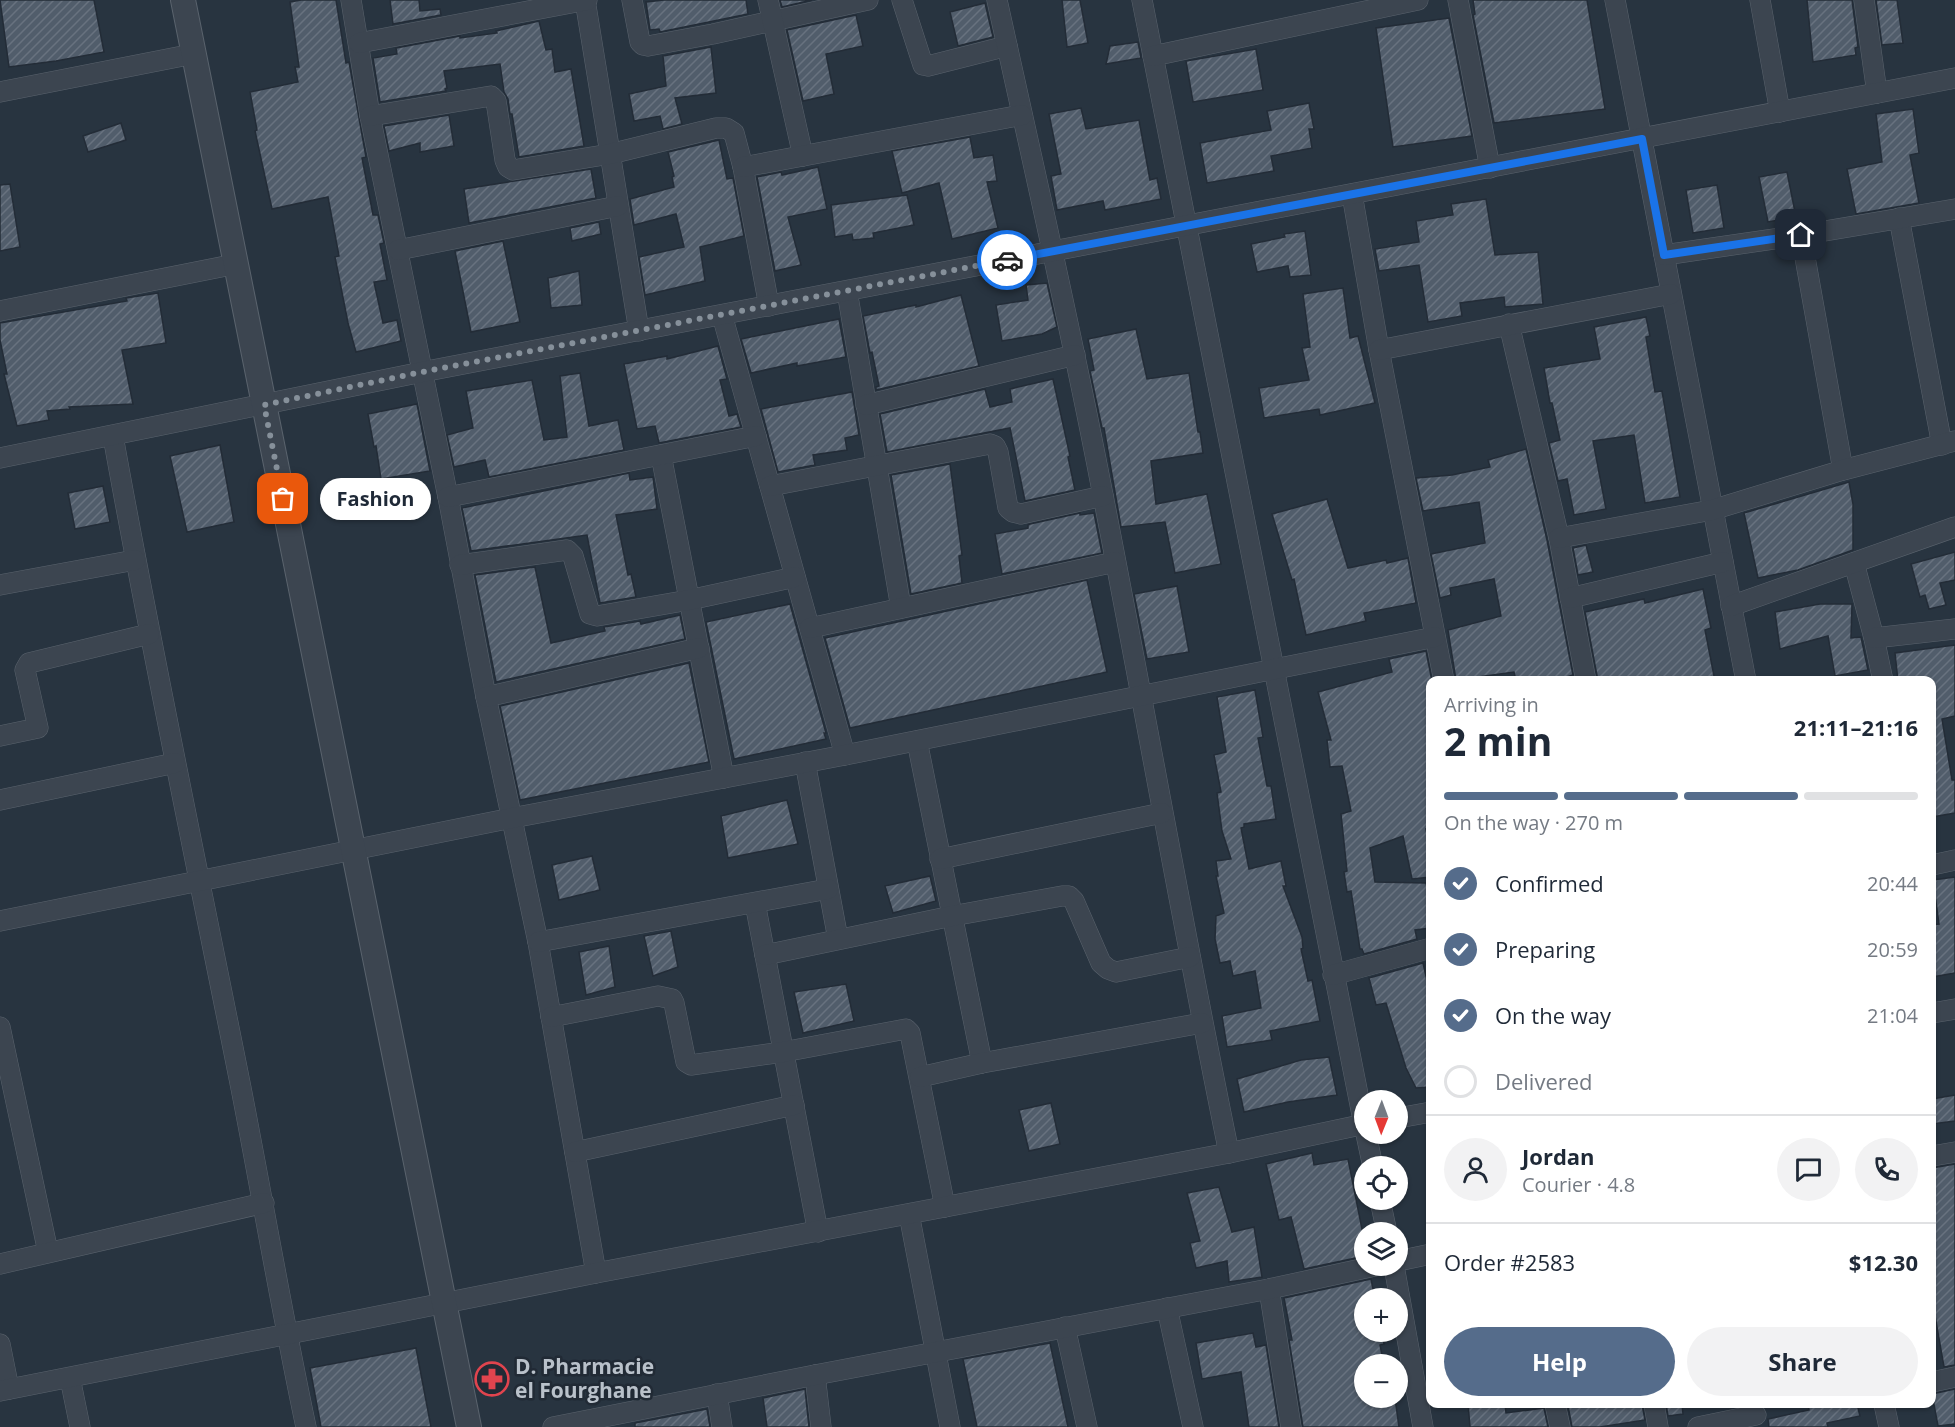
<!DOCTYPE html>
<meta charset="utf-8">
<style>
:root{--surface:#fff;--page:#f2f2f3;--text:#1f2937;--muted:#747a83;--line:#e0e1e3;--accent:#556c8b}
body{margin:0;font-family:"Open Sans",sans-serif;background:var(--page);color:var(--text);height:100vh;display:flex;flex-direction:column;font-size:22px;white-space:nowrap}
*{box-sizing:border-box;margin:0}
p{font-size:20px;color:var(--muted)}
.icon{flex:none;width:33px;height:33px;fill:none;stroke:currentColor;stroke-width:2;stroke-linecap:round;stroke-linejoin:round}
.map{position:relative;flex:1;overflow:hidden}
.sheet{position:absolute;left:1426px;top:676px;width:510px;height:732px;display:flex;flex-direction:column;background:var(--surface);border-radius:12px;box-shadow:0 2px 4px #0004}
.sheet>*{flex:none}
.needle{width:39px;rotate:181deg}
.buttons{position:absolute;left:1354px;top:1090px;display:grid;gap:12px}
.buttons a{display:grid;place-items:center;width:54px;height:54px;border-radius:50%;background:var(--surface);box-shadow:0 2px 4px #0004;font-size:30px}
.pin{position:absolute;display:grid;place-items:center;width:51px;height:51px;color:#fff;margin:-26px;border-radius:12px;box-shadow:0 3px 9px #0006}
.courier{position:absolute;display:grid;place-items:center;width:60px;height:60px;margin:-30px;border:4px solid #1a73e8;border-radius:50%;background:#fff;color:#222;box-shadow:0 2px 8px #0007}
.bubble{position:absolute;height:42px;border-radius:21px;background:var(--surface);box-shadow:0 2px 4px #0004;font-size:20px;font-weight:700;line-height:42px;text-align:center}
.summary em{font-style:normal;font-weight:700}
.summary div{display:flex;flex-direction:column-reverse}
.summary{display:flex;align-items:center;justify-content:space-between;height:102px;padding:0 18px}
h1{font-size:39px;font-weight:700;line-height:45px}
.bar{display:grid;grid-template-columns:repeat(4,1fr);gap:9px 6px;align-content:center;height:72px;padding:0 18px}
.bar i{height:8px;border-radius:4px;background:var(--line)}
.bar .on{background:var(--accent)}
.bar p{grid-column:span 4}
.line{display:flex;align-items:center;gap:15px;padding:0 18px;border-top:2px solid var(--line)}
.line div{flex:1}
.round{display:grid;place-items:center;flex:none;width:63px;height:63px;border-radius:32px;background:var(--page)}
ol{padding:0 18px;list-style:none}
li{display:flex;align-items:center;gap:18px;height:66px}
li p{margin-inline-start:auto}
li .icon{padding:6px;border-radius:50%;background:var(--accent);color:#fff;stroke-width:4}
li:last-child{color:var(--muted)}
li i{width:33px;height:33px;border:3px solid var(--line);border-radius:50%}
.cta{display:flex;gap:12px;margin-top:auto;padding:12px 18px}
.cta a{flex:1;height:69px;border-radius:36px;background:var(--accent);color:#fff;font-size:24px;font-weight:700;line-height:69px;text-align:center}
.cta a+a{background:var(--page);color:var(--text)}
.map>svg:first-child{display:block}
.building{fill:url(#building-hatch);stroke:#232c37;stroke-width:1.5}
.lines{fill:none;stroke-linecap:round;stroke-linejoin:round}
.minor-casing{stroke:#5a636d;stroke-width:21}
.tertiary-casing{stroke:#5a636d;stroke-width:26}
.minor{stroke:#3c4550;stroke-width:20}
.tertiary{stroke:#3c4550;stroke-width:24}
.done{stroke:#86909a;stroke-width:6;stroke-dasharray:0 10.8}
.route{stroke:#1a73e8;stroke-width:8}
.labels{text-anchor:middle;stroke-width:5;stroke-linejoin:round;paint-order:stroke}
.poi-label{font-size:21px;font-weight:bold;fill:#b9c1ca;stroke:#212a35;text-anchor:start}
</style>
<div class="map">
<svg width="1955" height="1427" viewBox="0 0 1955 1427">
<defs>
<pattern id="building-hatch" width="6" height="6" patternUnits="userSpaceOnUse" patternTransform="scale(1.5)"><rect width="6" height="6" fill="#515d6b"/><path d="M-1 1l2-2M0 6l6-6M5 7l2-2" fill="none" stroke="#68727f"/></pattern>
</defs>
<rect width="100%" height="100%" fill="#283440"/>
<g class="building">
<polygon points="0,0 94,0 104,52 56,61 9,67"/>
<polygon points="301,0 336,0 346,63 349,62 366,157 362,158 373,215 378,215 384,243 380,244 387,280 374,282 383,323 397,320 401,341 356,352 348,323 335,257 339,256 328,197 272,209 255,131 257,130 250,92 298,82 295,67 299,67 290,2"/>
<polygon points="390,0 419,0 420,11 440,9 441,15 393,24"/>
<polygon points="664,0 746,0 748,14 660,32 659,29 650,30 646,2"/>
<polygon points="780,0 812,0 782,7"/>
<polygon points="1062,0 1080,0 1088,43 1067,47"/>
<polygon points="1473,0 1587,0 1605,109 1494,123 1473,15 1475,14"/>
<polygon points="1807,0 1852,0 1858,47 1855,48 1856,55 1813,62"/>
<polygon points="1876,0 1897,0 1903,43 1882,45"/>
<polygon points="985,3 993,37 958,46 950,12"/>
<polygon points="856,15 863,46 826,54 834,94 803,101 787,30"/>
<polygon points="1449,18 1472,136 1393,147 1376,28"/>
<polygon points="539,21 546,50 552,49 555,72 571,69 584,146 519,157 512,114 510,114 508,99 504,92 500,64 444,71 447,88 445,89 446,91 380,102 373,58 397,54 396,48 460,36 460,38 497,33 496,31"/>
<polygon points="1138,42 1141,58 1106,64 1110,46"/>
<polygon points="711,47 716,93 675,98 682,124 663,129 660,116 634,121 629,94 666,86 663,56"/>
<polygon points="1256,49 1263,90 1193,102 1186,61"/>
<polygon points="1309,103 1314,129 1309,129 1312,148 1271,156 1274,171 1207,183 1200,143 1271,130 1267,111"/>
<polygon points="1081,108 1086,129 1139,120 1150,180 1157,178 1161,199 1105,210 1103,201 1057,210 1051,176 1061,174 1049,114"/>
<polygon points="1913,109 1919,153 1910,155 1919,203 1856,214 1847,169 1882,162 1876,114"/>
<polygon points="449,115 454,146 420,152 420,143 389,151 384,126"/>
<polygon points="121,123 126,140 88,152 83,136"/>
<polygon points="970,137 974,158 993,155 997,181 987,182 998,228 952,239 939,183 902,193 892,151"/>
<polygon points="719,140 727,179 733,178 744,236 700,247 705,281 645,295 639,257 684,247 676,214 634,225 630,199 674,187 672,177 674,176 668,152"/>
<polygon points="818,167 827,209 788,217 801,265 775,271 757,177 781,172 782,175"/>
<polygon points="591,169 596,198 469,223 464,189"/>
<polygon points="1787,172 1796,217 1768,222 1759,177"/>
<polygon points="10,184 20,247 0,251 0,185"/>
<polygon points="1717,185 1724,228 1693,233 1686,190"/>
<polygon points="907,195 914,225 873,233 874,238 853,240 852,234 835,237 831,205"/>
<polygon points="1486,199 1495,255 1538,252 1543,304 1505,307 1504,297 1460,303 1462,316 1428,322 1419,265 1379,271 1375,249 1419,242 1416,221 1453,215 1451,204"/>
<polygon points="599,222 601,234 572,241 570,228"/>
<polygon points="1305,231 1311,275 1290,277 1288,266 1257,272 1251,244 1285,237 1284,234"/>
<polygon points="503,241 520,322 471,332 455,251"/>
<polygon points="579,271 582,305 551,308 548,278"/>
<polygon points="1047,283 1057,327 1042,334 1002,341 996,305 1028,300 1026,285"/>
<polygon points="1343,288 1350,338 1358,336 1375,403 1320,415 1319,409 1264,418 1259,388 1309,380 1302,348 1310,347 1303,294"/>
<polygon points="158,293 166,343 122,350 133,404 69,407 70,409 47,411 49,420 17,426 4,374 7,374 0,340 0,323 127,301 126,298"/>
<polygon points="961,295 979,366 876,390 876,387 879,386 872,352 870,353 863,316 916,305 916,307"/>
<polygon points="1646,317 1650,336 1646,337 1655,392 1662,391 1680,497 1645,503 1634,435 1593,441 1606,509 1574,515 1567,479 1558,481 1549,443 1560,440 1552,403 1550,403 1544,368 1600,359 1594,327"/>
<polygon points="839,319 846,357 797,366 797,363 751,373 741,339"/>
<polygon points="1136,329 1147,379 1189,373 1198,432 1200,432 1203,453 1151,461 1156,504 1207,494 1221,564 1175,573 1165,522 1121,527 1104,428 1102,428 1090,371 1094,370 1088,339"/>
<polygon points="718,346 727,379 720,380 729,416 737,414 741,427 659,443 655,426 637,429 624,364 667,356 667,359"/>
<polygon points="580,373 589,426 618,420 624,450 489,477 485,460 454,467 447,435 473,428 466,391 532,380 544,440 567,437 560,376"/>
<polygon points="1053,379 1070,456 1068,457 1075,490 1025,501 1010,428 887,452 880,414 985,389 990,407 1012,402 1010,389"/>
<polygon points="852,392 859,435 845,438 847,450 813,455 815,465 778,472 761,409"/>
<polygon points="417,404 430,471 381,479 376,446 374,447 368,414"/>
<polygon points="220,445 234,522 187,532 170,456"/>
<polygon points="1526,449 1547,540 1573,675 1554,681 1516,681 1514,672 1456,680 1448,630 1501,616 1494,579 1450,588 1451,595 1440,598 1431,554 1485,543 1479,502 1423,511 1416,478 1452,475 1490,467 1488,460"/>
<polygon points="950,464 962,555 959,556 962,583 911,594 891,475"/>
<polygon points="629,473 630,480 653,477 657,509 616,515 628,575 631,574 636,597 600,603 587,535 471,551 462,508"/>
<polygon points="1849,482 1853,504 1853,550 1798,570 1758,578 1744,513"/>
<polygon points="103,486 110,522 75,529 68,493"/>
<polygon points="1327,499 1348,568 1386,560 1387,563 1408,558 1416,603 1364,613 1366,621 1306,635 1294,579 1292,580 1272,514"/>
<polygon points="1080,513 1080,515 1094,513 1102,553 1002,574 995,534 1028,528 1028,525 1030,524"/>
<polygon points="1586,545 1593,572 1578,575 1573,548"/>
<polygon points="1955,552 1955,580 1940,583 1946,605 1929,609 1925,595 1920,597 1911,564"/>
<polygon points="535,567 551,643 605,631 604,627 640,621 641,624 680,615 685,639 496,682 475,575"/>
<polygon points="1087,580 1107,672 850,728 825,638"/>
<polygon points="1177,586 1189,652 1147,659 1134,594"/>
<polygon points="1703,589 1711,628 1705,630 1715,681 1598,681 1585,612 1644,599 1645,603"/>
<polygon points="790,604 826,733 824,733 826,739 734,759 706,622"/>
<polygon points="1820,604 1852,604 1851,638 1861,637 1868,670 1835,676 1828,636 1780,649 1775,612"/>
<polygon points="1955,645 1955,716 1942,719 1952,780 1955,780 1955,813 1932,817 1932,681 1898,681 1895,653"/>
<polygon points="1426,651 1432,681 1431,829 1426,829 1431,850 1431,877 1412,879 1403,836 1370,848 1375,882 1426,883 1431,900 1431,928 1415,930 1417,939 1364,954 1362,949 1360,949 1351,891 1347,892 1344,872 1347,871 1341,814 1351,811 1342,766 1330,767 1327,740 1331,740 1318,692 1392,672 1389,659"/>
<polygon points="689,663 709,762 520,800 500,706"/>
<polygon points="1255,690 1263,737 1258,738 1267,786 1271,786 1276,819 1244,824 1244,827 1241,828 1249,869 1281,861 1286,886 1283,886 1302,937 1303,948 1301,949 1308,981 1312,980 1320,1021 1270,1031 1272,1040 1227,1047 1222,1016 1261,1008 1255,971 1233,976 1230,961 1220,963 1215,939 1216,916 1224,913 1216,876 1218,876 1216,861 1231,859 1222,831 1217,793 1221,792 1214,755 1226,752 1217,697"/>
<polygon points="787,800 798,844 728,858 721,816"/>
<polygon points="592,856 600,890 559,900 552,865"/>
<polygon points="930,876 936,901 893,913 885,886"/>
<polygon points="1955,877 1955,973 1932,977 1932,925 1939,924 1933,880"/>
<polygon points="671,931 678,967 653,976 644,936"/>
<polygon points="609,946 615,987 586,995 579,952"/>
<polygon points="1423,963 1431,998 1431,1087 1416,1088 1406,1068 1386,1003 1376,1005 1369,978"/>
<polygon points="846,984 854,1021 803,1033 794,992"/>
<polygon points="1329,1057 1337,1095 1288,1102 1244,1112 1237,1079 1301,1060"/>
<polygon points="1955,1095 1955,1121 1932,1124 1932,1099"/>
<polygon points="1051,1103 1060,1144 1029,1151 1019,1110"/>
<polygon points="1312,1153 1314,1165 1348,1159 1365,1244 1365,1256 1304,1269 1291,1217 1279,1220 1266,1164"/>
<polygon points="1955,1164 1955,1365 1944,1367 1934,1310 1932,1310 1932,1168"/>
<polygon points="1219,1187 1232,1232 1254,1227 1262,1277 1229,1282 1227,1261 1196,1268 1190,1243 1200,1241 1187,1193"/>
<polygon points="1371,1279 1375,1299 1365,1299 1365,1332 1382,1332 1384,1344 1380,1345 1384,1365 1365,1365 1365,1398 1395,1398 1399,1427 1303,1427 1289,1340 1292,1340 1284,1298"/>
<polygon points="1253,1333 1256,1347 1266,1345 1279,1427 1249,1427 1241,1372 1202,1379 1196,1343"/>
<polygon points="1050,1343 1068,1427 977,1427 963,1359"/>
<polygon points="416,1348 431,1427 321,1427 310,1368"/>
<polygon points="805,1389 809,1427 767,1427 763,1398"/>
<polygon points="1955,1389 1955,1424 1938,1426 1932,1394"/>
<polygon points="1468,1404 1505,1404 1506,1413 1544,1408 1548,1427 1470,1427"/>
<polygon points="1578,1404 1642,1404 1645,1420 1600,1427 1572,1427 1568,1406"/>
<polygon points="1666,1404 1682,1404 1683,1414 1668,1416"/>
<polygon points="1808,1404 1857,1404 1860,1416 1827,1423 1828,1427 1769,1427 1768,1419 1809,1410"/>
<polygon points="707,1409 710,1427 635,1427 635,1423"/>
</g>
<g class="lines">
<g class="minor-casing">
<g id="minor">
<polyline points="351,0 370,116 448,497 486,697 538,942 596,1273"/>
<polyline points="585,0 639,331"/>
<polyline points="632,0 640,42 643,45 648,46 713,34 868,0"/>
<polyline points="768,0 803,156"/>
<polyline points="902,0 923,65 928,66 1007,46"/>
<path d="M997,0C1032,160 1069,319 1100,480C1144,704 1183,929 1229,1153"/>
<polyline points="1142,0 1365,1130"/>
<polyline points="1458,0 1490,168"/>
<polyline points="1615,0 1746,681"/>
<polyline points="1760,0 1780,112"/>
<polyline points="1864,0 1877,93"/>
<polyline points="359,43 587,0"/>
<polyline points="1153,56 1418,0"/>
<polyline points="0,92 193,54"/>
<polyline points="370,116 491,96 496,101 505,160 508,167 513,170 610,154 716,128 726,128 734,133 743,167 769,306"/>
<polyline points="743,167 1022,115"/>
<polyline points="1352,194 1379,350 1444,681"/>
<polyline points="1899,218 1942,445"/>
<polyline points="1801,235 1843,470"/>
<polyline points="398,250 618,206"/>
<polyline points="1664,255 1801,235 1955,209"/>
<polyline points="847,291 901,608"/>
<polyline points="0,311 236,264"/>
<polyline points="722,315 845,755"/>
<polyline points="1509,324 1559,538 1586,681"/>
<polyline points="1379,350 1671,294"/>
<polyline points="866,405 1075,355"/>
<path d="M113,436C152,654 198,871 241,1088C263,1201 282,1314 306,1427"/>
<polyline points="661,455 724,778"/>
<polyline points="0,458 422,372 1955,78"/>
<polyline points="770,486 990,444 995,446 998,452 1008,508 1013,512 1021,514 1103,496"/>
<polyline points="448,497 756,436"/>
<polyline points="1559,538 1712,510 1843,470 1955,441"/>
<polyline points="1854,563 1874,638 1883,681"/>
<polyline points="460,565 567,550 573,556 590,614 597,616 689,600 795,577"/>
<polyline points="0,585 135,560"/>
<polyline points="1570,598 1723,562"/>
<polyline points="1731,606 1955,527"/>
<polyline points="810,628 1115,562"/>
<polyline points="1874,638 1955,629"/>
<polyline points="486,697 699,648"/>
<polyline points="0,736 38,728 25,670 29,663 149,634"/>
<polyline points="917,741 982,1063"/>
<polyline points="805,762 838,939"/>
<polyline points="0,800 175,763"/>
<polyline points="940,859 1162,813"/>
<polyline points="1932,865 1955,860"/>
<polyline points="755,903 818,1232"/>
<polyline points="0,921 512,818 845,755 1435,637"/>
<polyline points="538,942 828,889"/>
<polyline points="765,955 952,916 1062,896 1069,896 1074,901 1101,963 1108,969 1116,972 1190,957"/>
<polyline points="1333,975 1431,948"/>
<polyline points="1932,1013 1955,1009"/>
<polyline points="551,1017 658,996 672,999 674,1003 686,1062 691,1065 783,1052 906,1029 910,1033 945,1207"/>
<polyline points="0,1027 48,1252"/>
<polyline points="920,1077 982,1063 1202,1023"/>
<polyline points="1398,1118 1431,1112"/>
<polyline points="1366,1134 1373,1167"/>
<polyline points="575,1152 794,1105"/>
<polyline points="1932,1156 1955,1152"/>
<polyline points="1380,1200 1387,1233"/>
<polyline points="909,1214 950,1427"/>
<polyline points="1398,1261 1431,1254"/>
<polyline points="0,1264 264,1203"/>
<polyline points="1394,1266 1423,1427"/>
<polyline points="1269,1289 1291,1427"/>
<polyline points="1167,1308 1193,1427"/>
<polyline points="1065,1327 1087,1427"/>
<polyline points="0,1344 9,1389"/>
<polyline points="815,1375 821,1427"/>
<polyline points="70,1378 80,1427"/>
<polyline points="1932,1382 1955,1377"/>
<polyline points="0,1391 596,1273 1229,1153 1365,1124"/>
<polyline points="717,1394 722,1427"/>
<polyline points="1555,1404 1560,1427"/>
<polyline points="1654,1404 1658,1427"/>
<polyline points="1884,1404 1889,1427"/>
<polyline points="553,1427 815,1375 1269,1289 1375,1266"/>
<polyline points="1698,1427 1756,1415"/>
</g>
</g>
<g class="tertiary-casing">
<polyline id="tertiary" points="183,0 469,1427"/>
</g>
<use href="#minor" class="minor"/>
<use href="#tertiary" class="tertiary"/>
</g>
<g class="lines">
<polyline class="done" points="283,499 264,405 422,372 1007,260"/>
<polyline class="route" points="1007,260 1642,139 1664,255 1801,235"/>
</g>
<defs>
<g id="pharmacy-ring" transform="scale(1.725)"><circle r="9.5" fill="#212a35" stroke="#e0444e" stroke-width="1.5"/><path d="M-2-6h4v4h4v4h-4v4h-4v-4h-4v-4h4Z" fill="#e0444e"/></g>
</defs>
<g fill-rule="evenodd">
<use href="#pharmacy-ring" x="492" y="1379"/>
</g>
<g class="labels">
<g class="poi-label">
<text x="515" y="1374">D. Pharmacie<tspan x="515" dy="24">el Fourghane</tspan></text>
</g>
</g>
</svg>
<div class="buttons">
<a><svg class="needle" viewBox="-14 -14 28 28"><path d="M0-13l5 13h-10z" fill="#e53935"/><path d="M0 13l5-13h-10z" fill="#747a83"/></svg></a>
<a><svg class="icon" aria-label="locate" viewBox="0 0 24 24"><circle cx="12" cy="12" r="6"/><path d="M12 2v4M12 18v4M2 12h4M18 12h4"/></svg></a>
<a><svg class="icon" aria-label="layers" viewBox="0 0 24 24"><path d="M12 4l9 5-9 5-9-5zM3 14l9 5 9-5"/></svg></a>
<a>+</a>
<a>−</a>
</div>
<div class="pin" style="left:283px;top:499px;background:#ea580c"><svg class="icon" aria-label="bag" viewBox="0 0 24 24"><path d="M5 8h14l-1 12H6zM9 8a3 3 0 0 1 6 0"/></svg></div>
<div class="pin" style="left:1801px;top:235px;background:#1f2937"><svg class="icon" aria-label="home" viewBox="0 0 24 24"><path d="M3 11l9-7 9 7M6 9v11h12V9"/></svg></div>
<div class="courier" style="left:1007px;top:260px"><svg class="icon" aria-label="car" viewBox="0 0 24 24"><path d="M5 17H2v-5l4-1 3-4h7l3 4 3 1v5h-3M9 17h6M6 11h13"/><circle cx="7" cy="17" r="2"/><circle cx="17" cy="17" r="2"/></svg></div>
<div class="bubble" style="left:320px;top:478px;width:111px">Fashion</div>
<section class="sheet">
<div class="summary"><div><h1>2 min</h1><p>Arriving in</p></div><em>21:11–21:16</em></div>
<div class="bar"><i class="on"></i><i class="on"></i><i class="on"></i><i></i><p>On the way · 270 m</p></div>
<ol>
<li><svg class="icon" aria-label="check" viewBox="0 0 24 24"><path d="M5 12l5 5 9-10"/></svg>Confirmed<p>20:44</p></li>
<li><svg class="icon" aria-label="check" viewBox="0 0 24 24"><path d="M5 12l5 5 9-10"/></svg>Preparing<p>20:59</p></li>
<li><svg class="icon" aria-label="check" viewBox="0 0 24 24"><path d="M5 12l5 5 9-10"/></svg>On the way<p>21:04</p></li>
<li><i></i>Delivered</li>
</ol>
<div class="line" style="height:108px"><a class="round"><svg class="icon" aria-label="person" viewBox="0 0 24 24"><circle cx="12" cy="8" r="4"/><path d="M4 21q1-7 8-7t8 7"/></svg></a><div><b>Jordan</b><p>Courier · 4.8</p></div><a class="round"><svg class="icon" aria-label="chat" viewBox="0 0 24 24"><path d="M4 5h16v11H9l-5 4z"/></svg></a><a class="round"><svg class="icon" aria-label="phone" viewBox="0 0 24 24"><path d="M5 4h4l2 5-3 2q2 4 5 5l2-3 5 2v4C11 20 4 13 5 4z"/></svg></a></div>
<div class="line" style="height:78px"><div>Order #2583</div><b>$12.30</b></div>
<div class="cta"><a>Help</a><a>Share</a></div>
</section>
</div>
